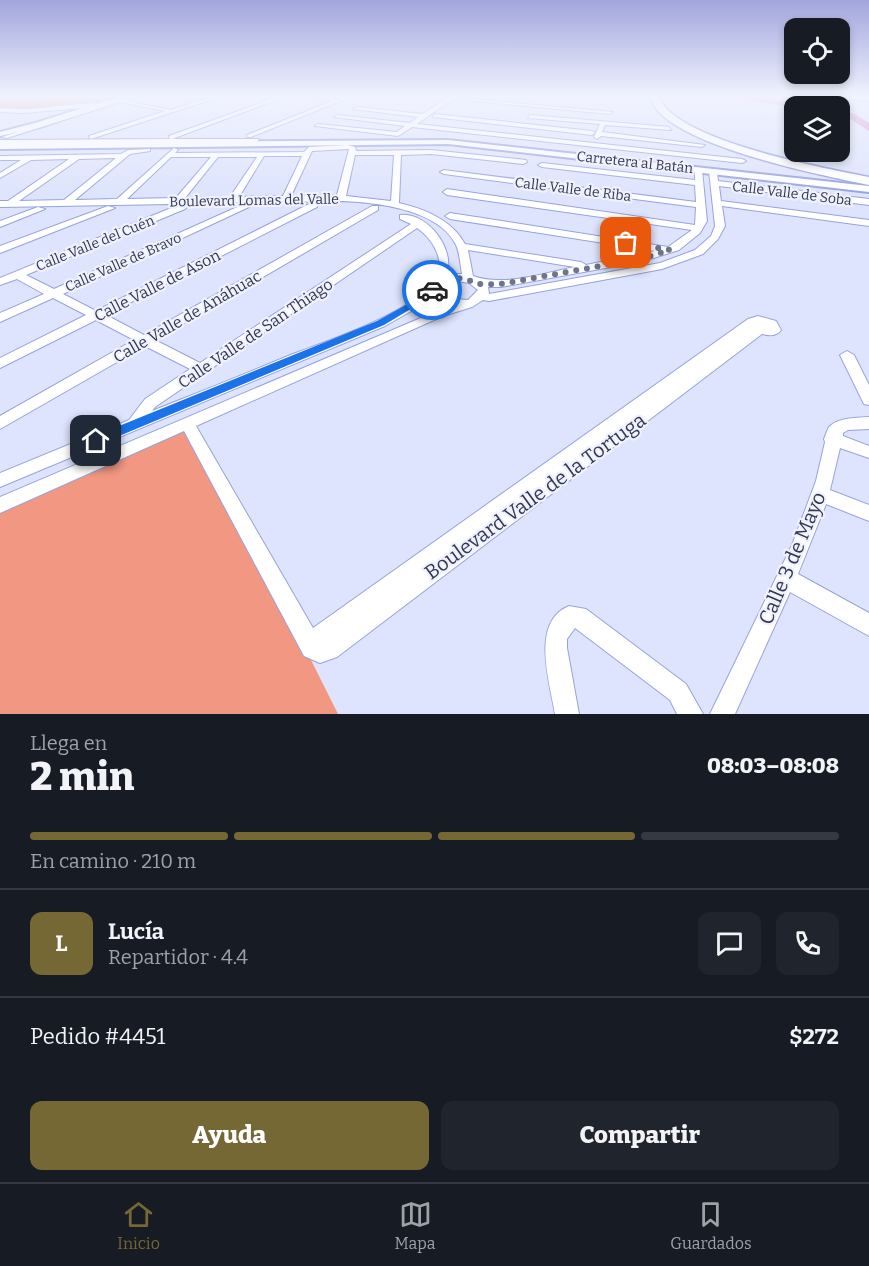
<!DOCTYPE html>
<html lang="es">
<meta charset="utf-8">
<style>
:root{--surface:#171b24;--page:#20242c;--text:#f1f3f6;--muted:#9ea1a6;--line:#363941;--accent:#766835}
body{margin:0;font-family:Bitter,serif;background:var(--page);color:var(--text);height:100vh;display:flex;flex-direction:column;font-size:22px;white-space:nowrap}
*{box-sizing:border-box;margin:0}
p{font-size:20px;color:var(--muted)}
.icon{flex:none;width:33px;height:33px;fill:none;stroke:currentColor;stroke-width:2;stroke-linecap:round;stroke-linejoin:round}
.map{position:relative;height:714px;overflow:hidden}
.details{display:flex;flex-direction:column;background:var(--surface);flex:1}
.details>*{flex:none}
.fabs{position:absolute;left:784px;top:18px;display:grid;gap:12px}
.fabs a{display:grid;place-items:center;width:66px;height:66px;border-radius:12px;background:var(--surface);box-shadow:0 3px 9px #0003;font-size:30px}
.pin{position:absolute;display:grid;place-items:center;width:51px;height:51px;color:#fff;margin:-26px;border-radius:12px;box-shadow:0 3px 9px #0006}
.courier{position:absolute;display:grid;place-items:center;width:60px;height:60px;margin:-30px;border:4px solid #1a73e8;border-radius:50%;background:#fff;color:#222;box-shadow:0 2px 8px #0007}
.headline em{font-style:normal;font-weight:800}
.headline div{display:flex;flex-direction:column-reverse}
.headline{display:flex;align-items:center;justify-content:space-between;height:102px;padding:0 30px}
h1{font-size:39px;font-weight:800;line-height:45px}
.bar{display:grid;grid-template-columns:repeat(4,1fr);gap:9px 6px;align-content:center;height:72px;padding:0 30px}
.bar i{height:8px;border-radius:4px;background:var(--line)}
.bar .active{background:var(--accent)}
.bar p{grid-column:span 4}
.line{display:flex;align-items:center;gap:15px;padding:0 30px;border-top:2px solid var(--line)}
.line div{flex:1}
.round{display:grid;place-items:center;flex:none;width:63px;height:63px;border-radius:12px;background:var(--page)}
.cta{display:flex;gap:12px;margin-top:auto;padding:12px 30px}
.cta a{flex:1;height:69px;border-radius:12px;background:var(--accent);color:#fff;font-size:24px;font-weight:800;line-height:69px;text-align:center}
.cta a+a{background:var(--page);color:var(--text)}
.dock{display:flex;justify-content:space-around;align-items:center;height:84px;border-top:2px solid var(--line);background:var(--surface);font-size:16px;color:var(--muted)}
.dock a{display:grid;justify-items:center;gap:3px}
.dock .active{color:var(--accent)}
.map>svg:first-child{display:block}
.green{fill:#f19782}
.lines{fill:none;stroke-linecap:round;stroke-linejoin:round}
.river{fill:#da8fcb;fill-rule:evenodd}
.minor-casing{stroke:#96a3dc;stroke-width:2}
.tertiary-casing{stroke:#96a3dc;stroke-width:4}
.trunk-casing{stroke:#96a3dc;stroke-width:3}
.minor{fill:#fff;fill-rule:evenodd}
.tertiary{fill:#fff;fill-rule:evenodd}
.trunk{fill:#fff;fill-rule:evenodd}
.route{fill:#1a73e8}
.done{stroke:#6e748c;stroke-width:6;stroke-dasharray:0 10.8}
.labels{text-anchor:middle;stroke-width:4.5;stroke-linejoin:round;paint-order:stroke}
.far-street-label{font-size:14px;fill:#32384f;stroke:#eff2fe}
.street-label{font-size:16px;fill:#32384f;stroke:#eff2fe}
.near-street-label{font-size:20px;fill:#32384f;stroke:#eff2fe}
</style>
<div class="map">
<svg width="869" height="714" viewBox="0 0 869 714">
<rect width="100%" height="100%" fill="#dee4fd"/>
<g class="green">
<polygon points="6,96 119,96 105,100 13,110 0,109 0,102"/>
<polygon points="187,427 303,644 338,714 0,714 0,508"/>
</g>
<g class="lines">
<g class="river">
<polygon points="725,96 745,96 801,103 805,106 795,108"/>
<polygon points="840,110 855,114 869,123 869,131 849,118 840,116"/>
</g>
<g class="minor-casing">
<g id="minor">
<path d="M130,96H138L125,101L171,110L215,96H222L91,139L89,136L165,111L120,102L7,138L2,137L95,107L23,113L0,112V108C32,112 64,104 96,103L98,106Z"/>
<polygon points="280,96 287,96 172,139 259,139 257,142 0,144 0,140 170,139 169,136"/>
<polygon points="300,96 337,99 353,96 251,137 247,137 247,135 332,101"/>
<polygon points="438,96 613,112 610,114 453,99 417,124 742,159 746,161 742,163 412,127 398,136 315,126 318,124 397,132 405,126 334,117 337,115 410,123 418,117 353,109 356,107 423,114 446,98"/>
<polygon points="603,96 620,96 622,97 619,99"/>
<polygon points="842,96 869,97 869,101 845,98"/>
<polygon points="435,114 592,131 595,133 592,135 433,117"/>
<polygon points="530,115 669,127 671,130 605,125 602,132 705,145 702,147 601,136 597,139 594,137 600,124 528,118"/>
<path d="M348,145L355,147L356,151L431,150L526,160L527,162L523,164L431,154L401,155L399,203C425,209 452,220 465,244L581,262L586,265L655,251L450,219L445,216L450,213L668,247L692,230L447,195L443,192L447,189L695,225L696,207L444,174L440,172L444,170L696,202L695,185L542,167L538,165L542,163L695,180V168L702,170L707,221L700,233L679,250L644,261L501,287H488L489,294L660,263L695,250L711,236L715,226L709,171L713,169L717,171L718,181L869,199V205L719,186L721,201L869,220V226L722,206L725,226L718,239L703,254L662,269L489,301L483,300L472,307L443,316L196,426L313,628L748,319L758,316L776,321L781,330C777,336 769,336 762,334L337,657L320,663L304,656L184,431L0,513V497L449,306L435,302L431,297L420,306L385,326L0,487V473L129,420L145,399L190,369L145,346L0,429V416L134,340L96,320L0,368V358L86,315L53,298L0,322V313L44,294L17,279L0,285V278L176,206L172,204L0,207V201H8L69,159L31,160L0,178V173L21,160H0V156L121,154L128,150L150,149V151L130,154L75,200L117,199L174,148L178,150L175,153L304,152L309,147ZM349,149L337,195L291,196L312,151ZM355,155H394L391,201L346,196ZM264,156H302L283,196L239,197ZM171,157H211L176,198L127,199ZM218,157H257L230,197L185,198ZM116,158L64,200L19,201L79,159ZM341,201C374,202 437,209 455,243C460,252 460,264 462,274H447C455,248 427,212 400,215V219L411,224L200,363L155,340L378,210V206H372L144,335L106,315L317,207V203H311L96,311L63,294L251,206L244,204L54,289L26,275L185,209L190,203ZM417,228C432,238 447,261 435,279C410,315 329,340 288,356C243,375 197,393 152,411L155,407ZM468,250L575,267C544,273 504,287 473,276ZM451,280L469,283L478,290L468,300L443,298L438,290L440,286Z"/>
<polygon points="108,206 115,208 0,253 0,246"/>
<polygon points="38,207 45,209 0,227 0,221"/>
<polygon points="847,351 854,355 869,385 869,405 864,404 862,400 840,355"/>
<path d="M869,417V429L848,430L843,433V436L869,446V458L840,448L830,490L869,505V521L826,504L798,574L869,613V636L790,592L735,714H710L792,545L816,481L825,442L824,439C826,435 827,429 830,426C840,417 857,418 869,417Z"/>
<path d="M569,606L586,609L686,684L703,714H677L670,700L575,628L567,639V648L579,714H555C550,682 530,622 569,606Z"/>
</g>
</g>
<g class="tertiary-casing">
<g id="tertiary">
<polygon points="121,96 130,96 40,127 0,136 0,132 35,123"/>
<polygon points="448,140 869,186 869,192 448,144 0,149 0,143"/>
</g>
</g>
<g class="trunk-casing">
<path id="trunk" d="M650,96H658C675,141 824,168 869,177V185C826,176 659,144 650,96Z"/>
</g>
<use href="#minor" class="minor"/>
<use href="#tertiary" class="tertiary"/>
<use href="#trunk" class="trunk"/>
</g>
<linearGradient id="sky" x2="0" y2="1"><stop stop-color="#a2a5dc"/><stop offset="0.49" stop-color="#f0f3fe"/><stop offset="1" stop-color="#f0f3fe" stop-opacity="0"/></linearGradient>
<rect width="869" height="196" fill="url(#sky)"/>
<polygon class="route" points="429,289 436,290 419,304 384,325 100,444 96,445 90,441 92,437 377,321 413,301"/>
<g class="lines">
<path class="done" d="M432,290C442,270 464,279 480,284C486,285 495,284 501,284L644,258L670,250L626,243"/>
</g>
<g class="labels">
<g class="far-street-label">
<text transform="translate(635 162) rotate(6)" y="5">Carretera al Batán</text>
<text transform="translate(573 189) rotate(7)" y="5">Calle Valle de Riba</text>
<text transform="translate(792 193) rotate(7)" y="5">Calle Valle de Soba</text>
<text transform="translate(254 200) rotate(-1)" y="5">Boulevard Lomas del Valle</text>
<text transform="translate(95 243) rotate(-22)" y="5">Calle Valle del Cuén</text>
<text transform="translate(123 262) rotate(-24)" y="5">Calle Valle de Bravo</text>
</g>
<g class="street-label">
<text transform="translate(157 285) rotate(-27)" y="6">Calle Valle de Ason</text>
<text transform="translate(187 316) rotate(-30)" y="6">Calle Valle de Anáhuac</text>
<text transform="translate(255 333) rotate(-34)" y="6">Calle Valle de San Thiago</text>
</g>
<g class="near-street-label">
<text transform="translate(535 496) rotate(-36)" y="7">Boulevard Valle de la Tortuga</text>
<text transform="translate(792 558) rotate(-67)" y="7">Calle 3 de Mayo</text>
</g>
</g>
</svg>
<div class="fabs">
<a><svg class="icon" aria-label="locate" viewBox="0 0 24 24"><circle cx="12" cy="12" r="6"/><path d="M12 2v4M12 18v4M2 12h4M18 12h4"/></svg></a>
<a><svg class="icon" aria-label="layers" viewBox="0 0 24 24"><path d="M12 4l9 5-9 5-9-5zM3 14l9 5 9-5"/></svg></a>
</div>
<div class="pin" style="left:626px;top:243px;background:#ea580c"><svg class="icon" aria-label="bag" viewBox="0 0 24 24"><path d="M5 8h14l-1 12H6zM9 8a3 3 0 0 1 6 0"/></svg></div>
<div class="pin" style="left:96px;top:441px;background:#1f2937"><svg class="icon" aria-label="home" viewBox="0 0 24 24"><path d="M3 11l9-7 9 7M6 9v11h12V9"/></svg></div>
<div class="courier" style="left:432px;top:290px"><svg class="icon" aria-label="car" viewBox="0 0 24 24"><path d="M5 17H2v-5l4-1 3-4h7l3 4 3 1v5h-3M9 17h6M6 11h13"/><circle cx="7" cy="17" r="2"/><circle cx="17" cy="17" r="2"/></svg></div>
</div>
<section class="details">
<div class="headline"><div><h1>2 min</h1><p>Llega en</p></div><em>08:03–08:08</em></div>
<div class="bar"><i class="active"></i><i class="active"></i><i class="active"></i><i></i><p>En camino · 210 m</p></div>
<div class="line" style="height:108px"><b class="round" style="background:var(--accent);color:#fff">L</b><div><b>Lucía</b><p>Repartidor · 4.4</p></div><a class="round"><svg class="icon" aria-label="chat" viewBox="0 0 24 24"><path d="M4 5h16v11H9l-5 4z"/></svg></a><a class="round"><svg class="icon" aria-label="phone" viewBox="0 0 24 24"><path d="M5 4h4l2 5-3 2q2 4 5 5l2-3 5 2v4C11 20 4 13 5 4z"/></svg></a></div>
<div class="line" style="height:78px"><div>Pedido #4451</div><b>$272</b></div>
<div class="cta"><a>Ayuda</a><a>Compartir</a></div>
</section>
<nav class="dock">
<a class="active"><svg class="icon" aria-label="home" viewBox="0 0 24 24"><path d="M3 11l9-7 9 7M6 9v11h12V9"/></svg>Inicio</a>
<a><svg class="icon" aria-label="map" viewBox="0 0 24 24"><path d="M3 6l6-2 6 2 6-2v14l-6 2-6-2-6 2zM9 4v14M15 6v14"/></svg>Mapa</a>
<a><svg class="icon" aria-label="saved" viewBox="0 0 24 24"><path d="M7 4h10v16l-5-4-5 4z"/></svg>Guardados</a>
</nav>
